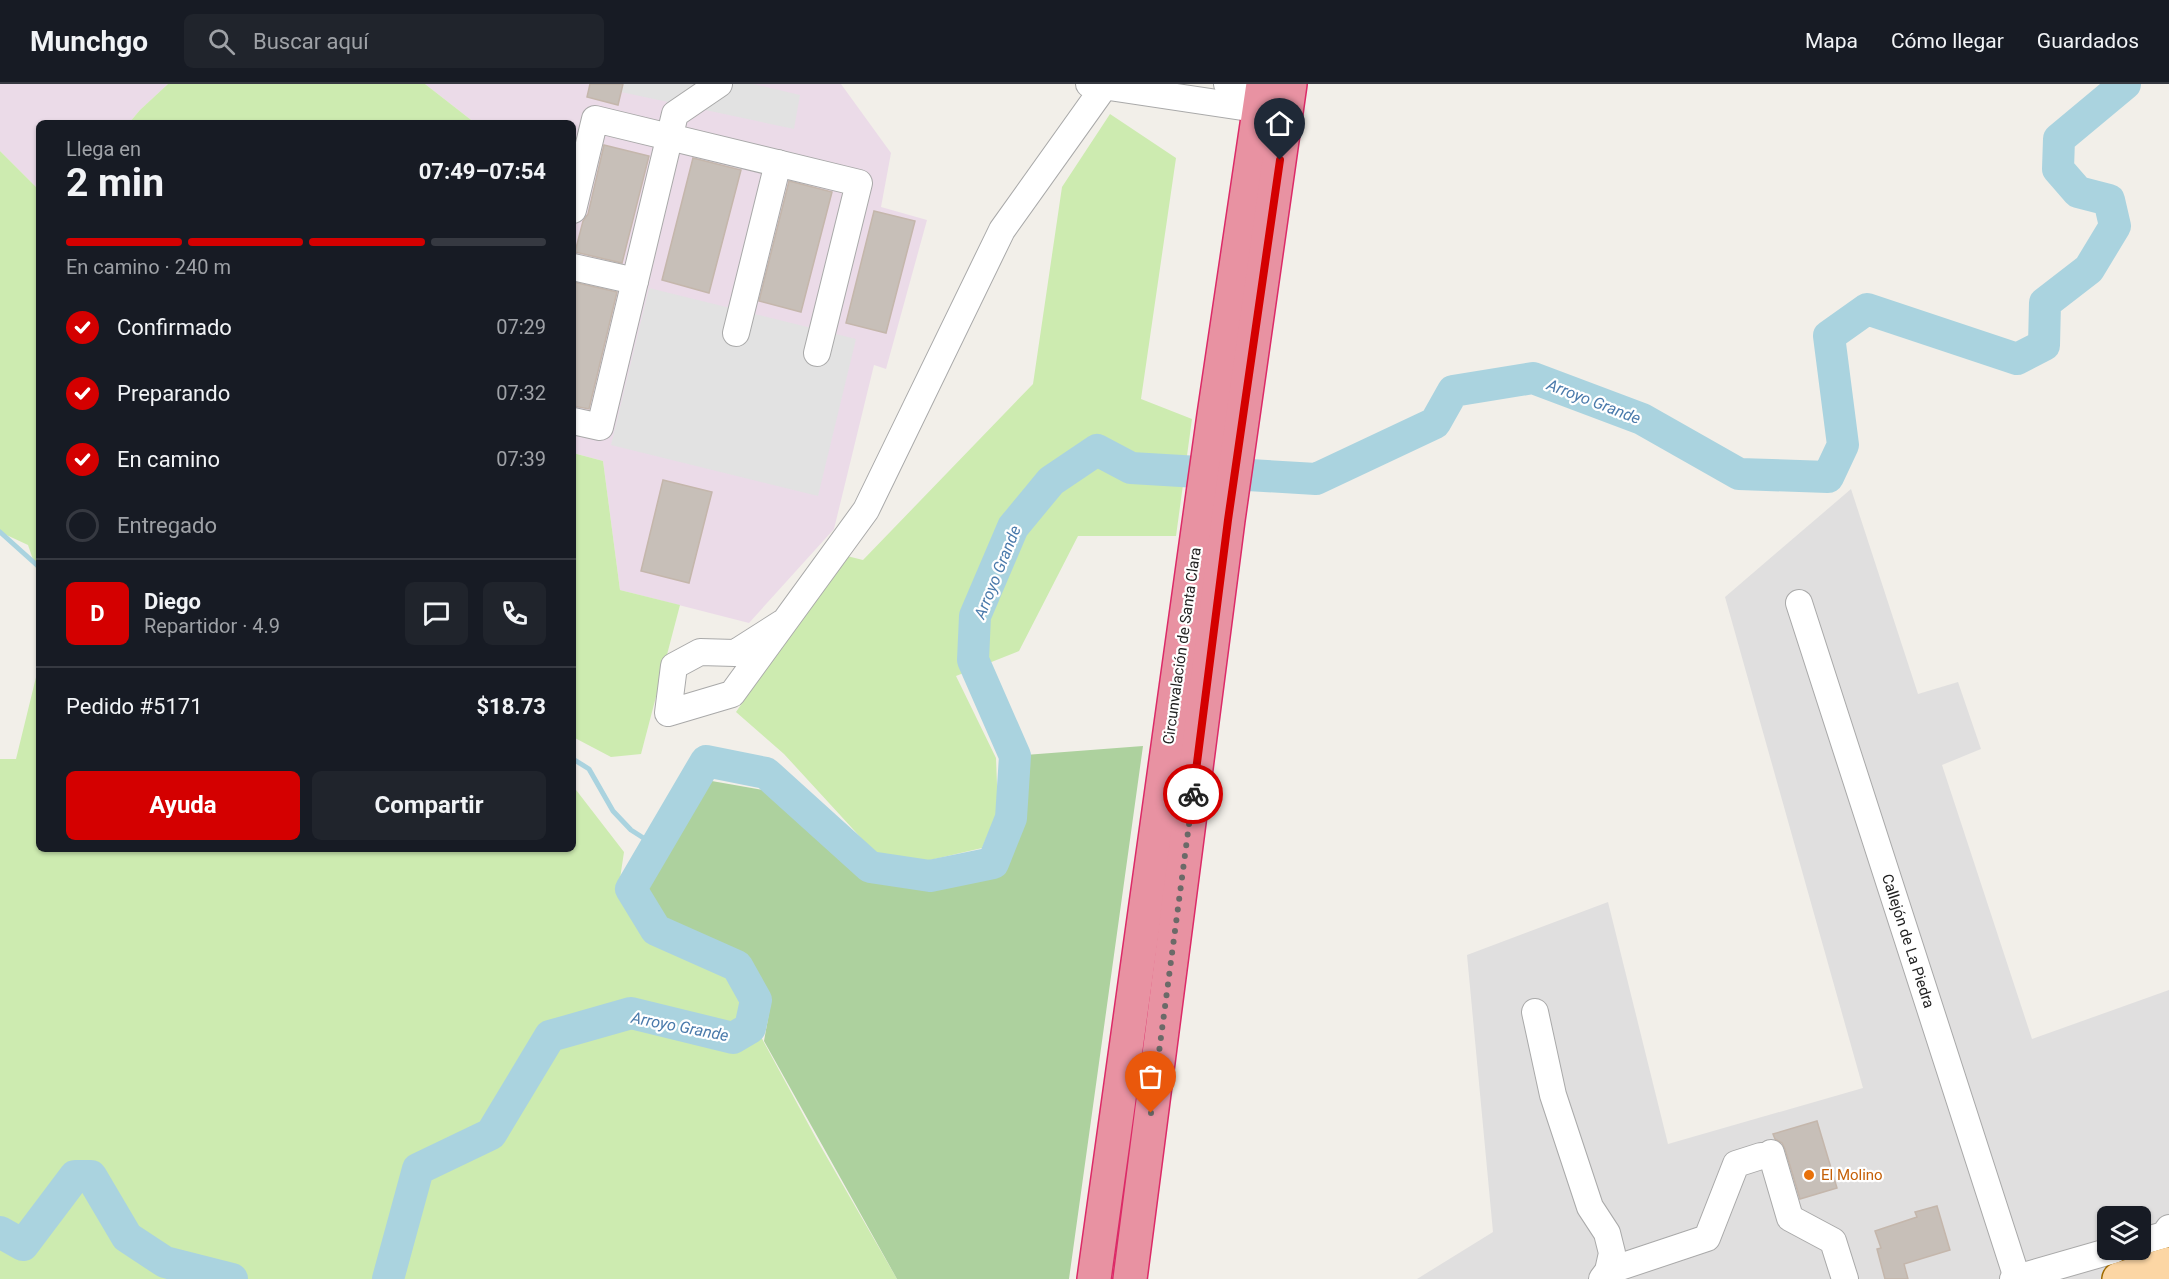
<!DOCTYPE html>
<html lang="es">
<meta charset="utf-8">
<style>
:root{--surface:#171b24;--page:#20242c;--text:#f1f3f6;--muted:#9ea1a6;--line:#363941;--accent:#d40000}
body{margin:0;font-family:Roboto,sans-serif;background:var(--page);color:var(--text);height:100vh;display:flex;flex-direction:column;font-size:22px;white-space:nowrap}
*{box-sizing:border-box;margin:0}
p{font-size:20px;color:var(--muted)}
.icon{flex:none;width:33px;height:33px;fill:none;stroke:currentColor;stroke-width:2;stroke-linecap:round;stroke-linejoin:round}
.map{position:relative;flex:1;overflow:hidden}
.panel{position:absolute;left:36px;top:36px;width:540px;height:732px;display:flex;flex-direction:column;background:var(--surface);border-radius:9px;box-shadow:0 2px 4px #0004}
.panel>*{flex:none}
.tools{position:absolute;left:2097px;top:1122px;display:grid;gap:12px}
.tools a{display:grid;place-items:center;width:54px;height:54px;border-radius:9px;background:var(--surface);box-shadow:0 2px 4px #0004;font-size:30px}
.pin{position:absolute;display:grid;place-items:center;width:51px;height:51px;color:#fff;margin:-62px -26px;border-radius:50% 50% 50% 0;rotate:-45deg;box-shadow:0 0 6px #0007}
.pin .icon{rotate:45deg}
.courier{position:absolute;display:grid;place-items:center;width:60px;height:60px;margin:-30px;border:4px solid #d40000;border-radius:50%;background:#fff;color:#222;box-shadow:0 2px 8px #0007}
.summary em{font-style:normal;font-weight:700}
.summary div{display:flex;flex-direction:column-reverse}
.summary{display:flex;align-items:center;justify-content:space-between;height:102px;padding:0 30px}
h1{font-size:39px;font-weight:700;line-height:45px}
.bar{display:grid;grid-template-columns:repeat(4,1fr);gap:9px 6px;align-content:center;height:72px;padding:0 30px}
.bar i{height:8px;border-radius:4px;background:var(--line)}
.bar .active{background:var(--accent)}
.bar p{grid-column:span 4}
.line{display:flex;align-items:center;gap:15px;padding:0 30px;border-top:2px solid var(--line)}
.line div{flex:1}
.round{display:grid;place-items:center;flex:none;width:63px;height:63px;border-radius:9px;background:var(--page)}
ol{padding:0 30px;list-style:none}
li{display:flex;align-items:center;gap:18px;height:66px}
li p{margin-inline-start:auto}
li .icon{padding:6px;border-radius:50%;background:var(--accent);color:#fff;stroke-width:4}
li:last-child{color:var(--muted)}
li i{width:33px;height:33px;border:3px solid var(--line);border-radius:50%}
.button{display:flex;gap:12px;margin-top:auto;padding:12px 30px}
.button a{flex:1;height:69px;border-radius:9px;background:var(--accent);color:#fff;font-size:24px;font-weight:700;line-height:69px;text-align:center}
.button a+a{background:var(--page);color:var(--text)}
header{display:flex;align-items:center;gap:36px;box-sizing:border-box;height:84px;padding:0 30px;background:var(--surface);border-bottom:2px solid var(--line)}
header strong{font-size:28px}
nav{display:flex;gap:33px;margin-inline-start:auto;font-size:21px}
.search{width:420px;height:54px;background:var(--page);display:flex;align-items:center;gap:15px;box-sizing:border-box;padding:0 21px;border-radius:9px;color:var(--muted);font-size:22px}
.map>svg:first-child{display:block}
.residential{fill:#e0dfdf;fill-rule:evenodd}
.industrial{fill:#ebdbe8}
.grass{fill:#cdebb0}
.forest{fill:#add19e}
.parking{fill:#e2e2e2}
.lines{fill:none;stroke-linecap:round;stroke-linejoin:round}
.stream{stroke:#aad3df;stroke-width:5}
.river{stroke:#aad3df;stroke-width:32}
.building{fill:#c7bfb8;stroke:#c4b6ab;stroke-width:1.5}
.minor-casing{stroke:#a9a9a9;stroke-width:28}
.major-casing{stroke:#a06b00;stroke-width:36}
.highway-casing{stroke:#dc2a67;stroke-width:36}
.minor{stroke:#fff;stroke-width:26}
.major{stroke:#fcd6a4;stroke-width:33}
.highway{stroke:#e892a2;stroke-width:33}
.done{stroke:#6b6a68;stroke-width:6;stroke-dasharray:0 10.8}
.route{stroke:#d40000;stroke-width:8}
.food-dot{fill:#e8710a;stroke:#fff;stroke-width:2}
.labels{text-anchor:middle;stroke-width:4.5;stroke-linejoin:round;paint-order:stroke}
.street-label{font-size:15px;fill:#222;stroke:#fff}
.food-label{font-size:15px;fill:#c56008;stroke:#fff;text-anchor:start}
.water-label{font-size:16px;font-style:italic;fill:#4a7aab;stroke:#fff}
</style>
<header>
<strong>Munchgo</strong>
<div class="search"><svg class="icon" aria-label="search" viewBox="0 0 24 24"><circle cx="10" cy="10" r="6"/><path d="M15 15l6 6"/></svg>Buscar aquí</div>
<nav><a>Mapa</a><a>Cómo llegar</a><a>Guardados</a></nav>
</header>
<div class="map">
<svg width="2169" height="1195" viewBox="0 0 2169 1195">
<rect width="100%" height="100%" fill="#f2efe9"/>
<path class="residential" d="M1851,405L1918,610L1958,598L1981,665L1942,681L2032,955L2169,906V1195H1417L1493,1148L1467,871L1608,818L1668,1060L1863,1004L1725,513ZM2108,1132H2140V1166H2108Z"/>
<g class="industrial">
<polygon points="0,0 168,0 140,26 129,39 39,39 39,106 0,67"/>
<polygon points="425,0 841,0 891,69 881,123 927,136 886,285 874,281 834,445 749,539 620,506 603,377 573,369 573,39 475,39"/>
</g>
<g class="grass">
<polygon points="168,0 425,0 475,39 129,39 140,26"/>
<polygon points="1110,30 1176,74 1141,315 1192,335 1176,452 1078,452 1019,567 956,592 996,674 998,727 982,764 926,777 874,768 784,670 736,628 843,471 863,476 1033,300 1062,103"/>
<polygon points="0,67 39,106 39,493 28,461 0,448"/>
<polygon points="573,369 603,377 620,506 680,521 641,670 611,673 573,653"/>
<polygon points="39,581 39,765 573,765 573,702 624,768 618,808 662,865 728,892 817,1056 897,1195 0,1195 0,675 16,675"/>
</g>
<polygon class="forest" points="1143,662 1069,1195 897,1195 764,957 771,918 747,878 664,836 645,801 706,696 763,706 862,793 927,803 996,791 1022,732 1025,671"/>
<g class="parking">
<polygon points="623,0 753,0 800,11 794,45 621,8"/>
<polygon points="649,204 856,255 818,412 611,361"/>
</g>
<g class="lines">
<g class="stream">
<polyline points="0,448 39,483"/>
<polyline points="573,675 589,685 613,727 631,746 656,762"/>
</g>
<g class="river">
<polyline points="0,1148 23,1161 75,1092 91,1092 127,1153 165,1178 232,1195"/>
<polyline points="388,1195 418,1085 491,1050 550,952 631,929 733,954 750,944 756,916 737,882 656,846 631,805 706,677 766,689 870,783 930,792 993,779 1011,734 1015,672 973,576 975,532 1013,443 1051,397 1097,366 1131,384 1316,395 1435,339 1453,307 1533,294 1642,335 1739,390 1828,393 1843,361 1829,252 1867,225 2017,275 2044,261 2045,219 2089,185 2115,142 2109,116 2078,108 2058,85 2059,55 2125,0"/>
</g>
</g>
<g class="building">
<polygon points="590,0 623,0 618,21 587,13"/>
<polygon points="604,61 649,72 622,179 575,168 583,137 588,130"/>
<polygon points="693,74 741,86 709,209 662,196"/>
<polygon points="789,97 832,108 801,228 759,217"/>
<polygon points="874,127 915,137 886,249 846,239"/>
<polygon points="573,198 617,208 589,325 573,322"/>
<polygon points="663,396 712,408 689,499 641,487"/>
<polygon points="1817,1037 1837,1104 1800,1115 1785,1065 1782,1059 1775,1055 1773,1050"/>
<polygon points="1937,1122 1950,1166 1904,1180 1908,1195 1885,1195 1877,1165 1881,1164 1875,1147 1917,1133 1915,1128"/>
</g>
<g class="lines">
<g class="minor-casing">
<g id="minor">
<polyline points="1089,0 1277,28"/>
<polyline points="1227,0 1259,26"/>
<polyline points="573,126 595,35 859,99 817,269"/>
<polyline points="573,183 635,197"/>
<polyline points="736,249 778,79"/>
<polyline points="573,337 600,343 675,30 719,0"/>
<polyline points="1799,519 2017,1194"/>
<polyline points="782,539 735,569 700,568 674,582 668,629 732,610 866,426 1002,146 1104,3"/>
<polyline points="1535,928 1553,1011 1590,1123 1607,1149 1612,1169 1608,1187 1602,1195"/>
<polyline points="1771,1069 1790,1134 1833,1157 1845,1195"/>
<polyline points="2140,1158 2164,1151 2169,1144"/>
<polyline points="1608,1187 1707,1154 1736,1080 1761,1072"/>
<polyline points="2013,1195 2114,1166"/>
</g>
</g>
<g class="major-casing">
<polyline id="major" points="2119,1195 2169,1180"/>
</g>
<g class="highway-casing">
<g id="highway">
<polyline points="1094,1195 1214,331 1263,0"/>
<polyline points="1130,1195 1228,436 1290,0"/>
</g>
</g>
<use href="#minor" class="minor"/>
<use href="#major" class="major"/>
<use href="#highway" class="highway"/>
</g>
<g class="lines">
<polyline class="done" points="1151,1029 1193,710"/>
<polyline class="route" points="1193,710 1228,436 1280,76"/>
</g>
<circle class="food-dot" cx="1809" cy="1091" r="6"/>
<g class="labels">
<g class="street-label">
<text transform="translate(1182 562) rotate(-82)" y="5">Circunvalación de Santa Clara</text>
<text transform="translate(1908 857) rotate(72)" y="5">Callejón de La Piedra</text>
</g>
<g class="food-label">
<text x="1821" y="1096">El Molino</text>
</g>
<g class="water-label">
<text transform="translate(1594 317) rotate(21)" y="6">Arroyo Grande</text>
<text transform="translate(997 488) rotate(-68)" y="6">Arroyo Grande</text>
<text transform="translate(680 942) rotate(11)" y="6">Arroyo Grande</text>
</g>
</g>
</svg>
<div class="tools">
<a><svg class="icon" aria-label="layers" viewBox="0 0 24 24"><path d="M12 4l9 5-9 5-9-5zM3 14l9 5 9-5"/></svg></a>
</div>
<div class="pin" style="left:1151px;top:1029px;background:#ea580c"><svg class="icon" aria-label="bag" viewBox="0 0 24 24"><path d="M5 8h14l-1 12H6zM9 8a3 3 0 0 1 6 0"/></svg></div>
<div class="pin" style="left:1280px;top:76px;background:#1f2937"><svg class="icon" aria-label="home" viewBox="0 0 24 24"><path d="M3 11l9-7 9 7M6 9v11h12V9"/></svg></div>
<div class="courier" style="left:1193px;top:710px"><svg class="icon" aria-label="bike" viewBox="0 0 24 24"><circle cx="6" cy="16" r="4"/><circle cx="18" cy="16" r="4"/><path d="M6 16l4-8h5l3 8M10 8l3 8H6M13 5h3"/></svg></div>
<section class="panel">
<div class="summary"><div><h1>2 min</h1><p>Llega en</p></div><em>07:49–07:54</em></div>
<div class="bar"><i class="active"></i><i class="active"></i><i class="active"></i><i></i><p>En camino · 240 m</p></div>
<ol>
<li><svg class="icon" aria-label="check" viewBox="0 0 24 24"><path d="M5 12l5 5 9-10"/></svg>Confirmado<p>07:29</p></li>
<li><svg class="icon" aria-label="check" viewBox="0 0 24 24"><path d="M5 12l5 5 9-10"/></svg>Preparando<p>07:32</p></li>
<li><svg class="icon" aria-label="check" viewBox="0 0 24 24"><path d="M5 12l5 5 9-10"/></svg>En camino<p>07:39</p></li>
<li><i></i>Entregado</li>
</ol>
<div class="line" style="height:108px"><b class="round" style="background:var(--accent);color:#fff">D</b><div><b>Diego</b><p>Repartidor · 4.9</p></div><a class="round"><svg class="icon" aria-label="chat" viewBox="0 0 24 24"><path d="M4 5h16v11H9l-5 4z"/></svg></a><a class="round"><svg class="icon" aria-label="phone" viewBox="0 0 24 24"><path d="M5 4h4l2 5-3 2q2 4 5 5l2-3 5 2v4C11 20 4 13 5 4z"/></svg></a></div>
<div class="line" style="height:78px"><div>Pedido #5171</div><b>$18.73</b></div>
<div class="button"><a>Ayuda</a><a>Compartir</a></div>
</section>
</div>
